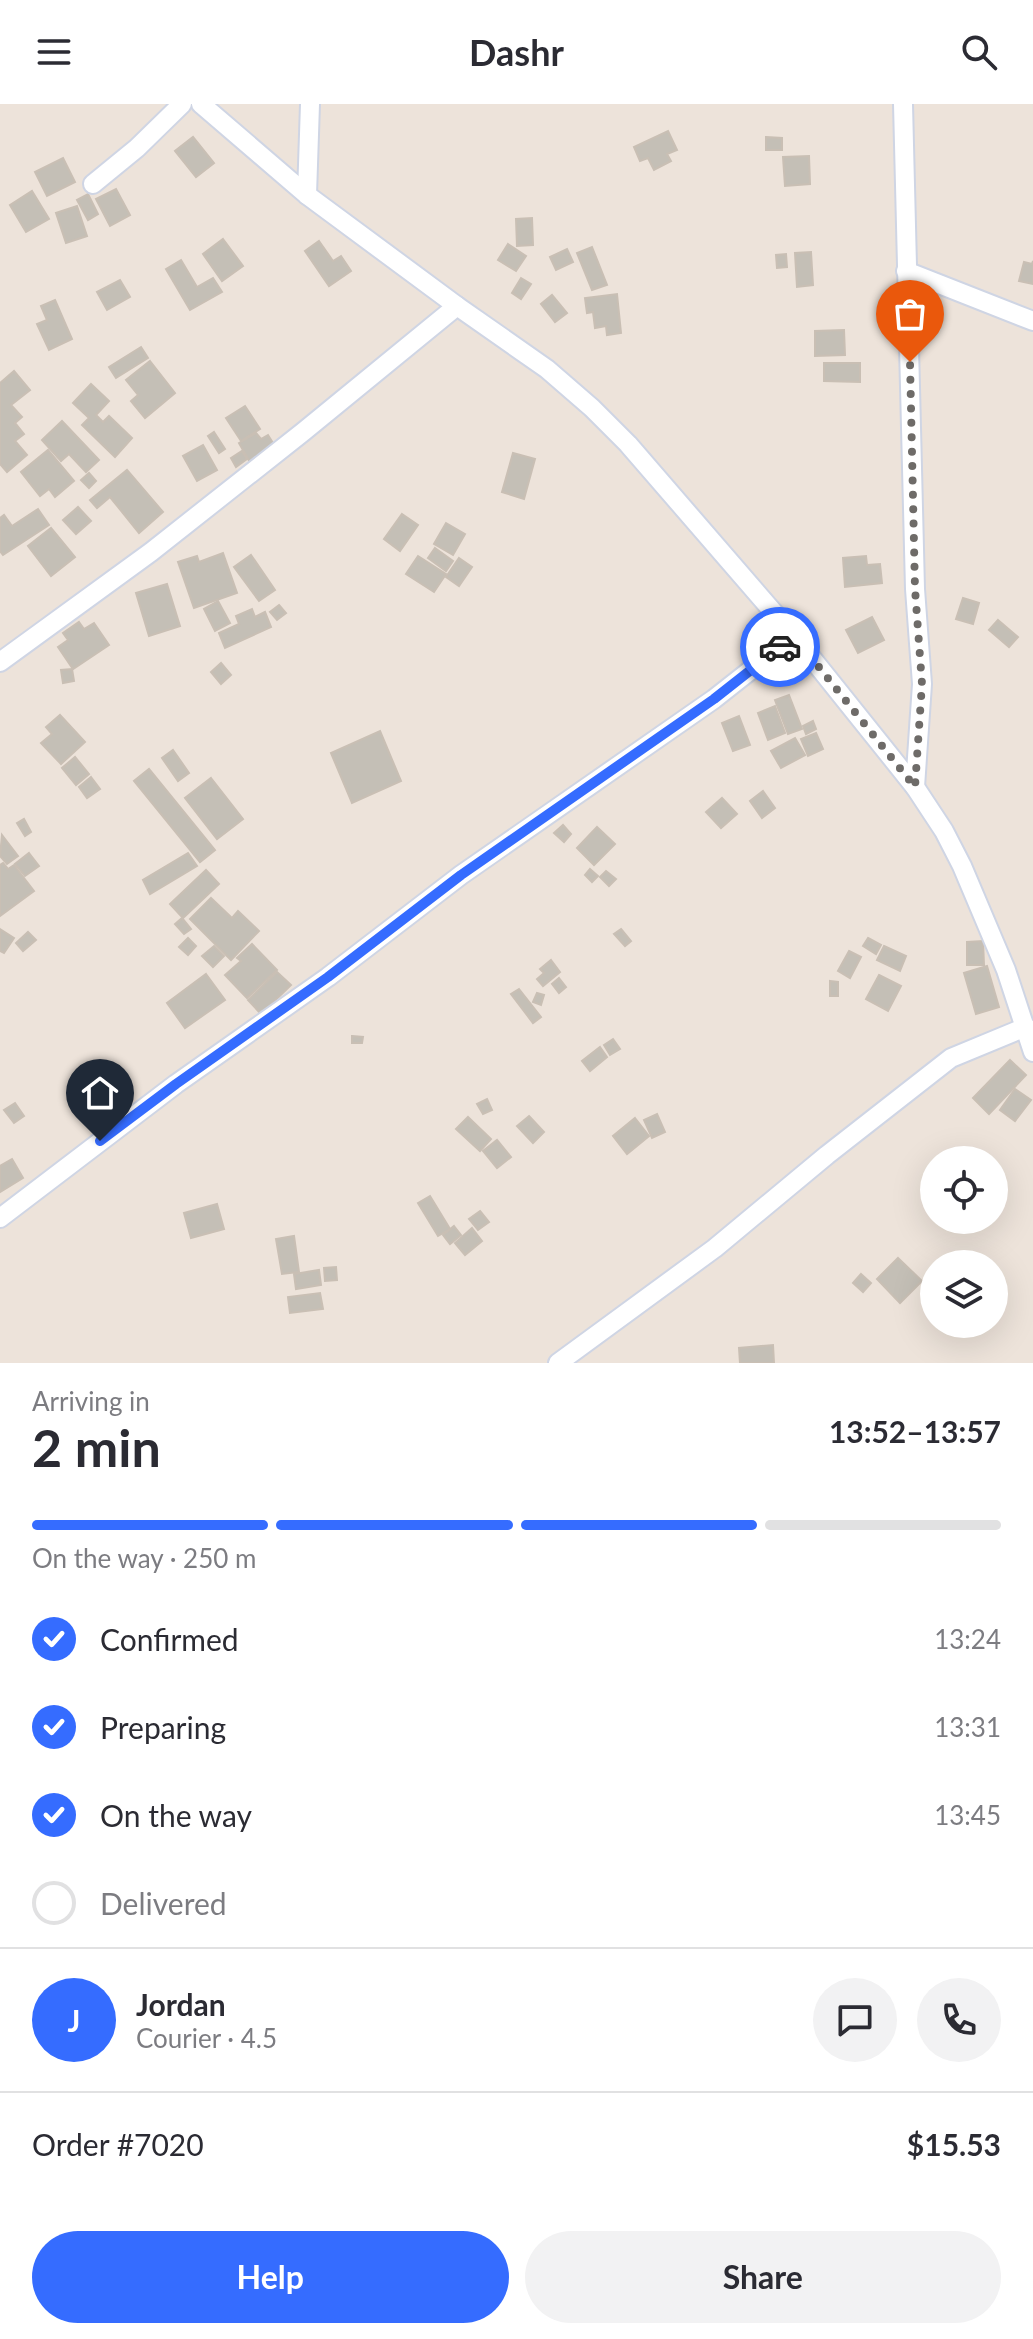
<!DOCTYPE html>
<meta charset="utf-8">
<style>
:root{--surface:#fff;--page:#f2f2f3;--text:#2b2b33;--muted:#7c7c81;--line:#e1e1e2;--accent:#356cff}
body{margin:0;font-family:Lato,sans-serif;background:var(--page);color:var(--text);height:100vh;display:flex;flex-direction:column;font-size:30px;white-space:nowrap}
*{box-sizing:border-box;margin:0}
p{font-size:26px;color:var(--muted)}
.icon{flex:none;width:44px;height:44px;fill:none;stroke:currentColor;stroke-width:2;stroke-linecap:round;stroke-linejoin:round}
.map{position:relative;height:1259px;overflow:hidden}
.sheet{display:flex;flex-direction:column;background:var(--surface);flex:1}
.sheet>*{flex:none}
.buttons{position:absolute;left:920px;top:1042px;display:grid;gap:16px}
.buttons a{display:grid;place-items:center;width:88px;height:88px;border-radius:50%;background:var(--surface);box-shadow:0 8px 32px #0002;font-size:40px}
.pin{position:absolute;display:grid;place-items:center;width:68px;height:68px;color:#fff;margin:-82px -34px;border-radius:50% 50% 50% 0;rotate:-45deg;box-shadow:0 0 8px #0007}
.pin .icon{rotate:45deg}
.courier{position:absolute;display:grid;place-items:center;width:80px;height:80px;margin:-40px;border:6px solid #356cff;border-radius:50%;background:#fff;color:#222;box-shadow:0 2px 10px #0007}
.summary em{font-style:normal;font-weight:700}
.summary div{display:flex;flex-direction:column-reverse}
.summary{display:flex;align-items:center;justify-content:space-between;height:136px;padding:0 32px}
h1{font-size:52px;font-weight:700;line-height:60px}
.bar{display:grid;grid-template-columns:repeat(4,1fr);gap:12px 8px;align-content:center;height:96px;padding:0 32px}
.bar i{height:10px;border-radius:6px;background:var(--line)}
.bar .selected{background:var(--accent)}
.bar p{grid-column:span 4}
.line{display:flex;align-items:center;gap:20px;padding:0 32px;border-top:2px solid var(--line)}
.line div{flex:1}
.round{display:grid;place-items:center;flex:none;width:84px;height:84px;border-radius:42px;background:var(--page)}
ol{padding:0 32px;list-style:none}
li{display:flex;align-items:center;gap:24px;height:88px}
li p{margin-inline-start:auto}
li .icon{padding:8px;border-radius:50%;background:var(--accent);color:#fff;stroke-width:4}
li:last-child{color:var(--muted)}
li i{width:44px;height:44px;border:4px solid var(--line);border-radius:50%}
.action{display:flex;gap:16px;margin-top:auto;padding:16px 32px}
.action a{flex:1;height:92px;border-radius:48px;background:var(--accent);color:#fff;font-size:32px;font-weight:700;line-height:92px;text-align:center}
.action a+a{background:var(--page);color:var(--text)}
header{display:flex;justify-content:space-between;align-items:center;height:104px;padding:0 32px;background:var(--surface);font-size:36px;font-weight:700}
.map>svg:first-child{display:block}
.building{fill:#c4bfb6;stroke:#c9bfb4;stroke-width:2}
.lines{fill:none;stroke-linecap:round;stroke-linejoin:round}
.street-casing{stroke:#cfd5e4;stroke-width:22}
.street{stroke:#fff;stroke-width:18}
.done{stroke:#6e6b68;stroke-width:8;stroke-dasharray:0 14.4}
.route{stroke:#356cff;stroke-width:10}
</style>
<header><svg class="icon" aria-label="menu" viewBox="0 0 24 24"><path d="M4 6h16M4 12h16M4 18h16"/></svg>Dashr<svg class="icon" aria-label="search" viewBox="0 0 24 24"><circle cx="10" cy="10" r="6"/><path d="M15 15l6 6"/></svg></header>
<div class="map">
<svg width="1033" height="1259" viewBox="0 0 1033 1259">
<rect width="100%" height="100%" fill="#ede3da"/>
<g class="building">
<polygon points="668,27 677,46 667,50 671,57 654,66 648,54 640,57 634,43"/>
<polygon points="193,33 214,59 196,73 175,47"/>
<polygon points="766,33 782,34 782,46 766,46"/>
<polygon points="809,52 810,80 785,82 783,53"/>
<polygon points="63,54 75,78 47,92 35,68"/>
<polygon points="116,85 130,111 110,122 96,95"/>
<polygon points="32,87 49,115 26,128 10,101"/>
<polygon points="88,90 98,110 88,116 77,96"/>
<polygon points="77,102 87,132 66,139 56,109"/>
<polygon points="532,114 533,141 517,142 516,115"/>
<polygon points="223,135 243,162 222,177 203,150"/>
<polygon points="319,137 333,157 341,152 351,167 329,182 305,147"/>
<polygon points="508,140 526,152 516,167 498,156"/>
<polygon points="592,143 607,181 592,186 577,149"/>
<polygon points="567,145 573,158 556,166 550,153"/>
<polygon points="811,148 813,181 797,183 795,149"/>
<polygon points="786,150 787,163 777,164 776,151"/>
<polygon points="181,156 197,183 213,174 222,188 190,206 166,165"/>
<polygon points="1033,157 1033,180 1019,177 1024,158 1032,160"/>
<polygon points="521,174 531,180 521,195 512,189"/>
<polygon points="120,176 130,193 107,206 97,188"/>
<polygon points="617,190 621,229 607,231 606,222 595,224 593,208 587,209 585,194"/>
<polygon points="552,191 567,209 555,218 541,200"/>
<polygon points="55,196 72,235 49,246 37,220 47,216 41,202"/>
<polygon points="844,226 845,251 815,252 815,227"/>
<polygon points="141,243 148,254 116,274 109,263"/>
<polygon points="150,257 175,289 145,314 131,297 138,291 126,276"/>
<polygon points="824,259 860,259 860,278 824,277"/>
<polygon points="14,267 30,286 11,301 22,313 15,319 24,330 15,337 27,351 7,368 0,360 0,279"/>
<polygon points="91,280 109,297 96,311 103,318 109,312 132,334 115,353 82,321 89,314 73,299"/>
<polygon points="245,302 260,325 241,337 226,314"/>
<polygon points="62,317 99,356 86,368 69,350 61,357 42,336"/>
<polygon points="214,328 225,345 219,349 208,332"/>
<polygon points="256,329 261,335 268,331 278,347 252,362 239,339"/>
<polygon points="203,341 217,366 197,377 183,352"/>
<polygon points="48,346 74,377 55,393 49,385 40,392 21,368"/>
<polygon points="242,347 247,355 236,363 231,354"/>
<polygon points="513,349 535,355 524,395 502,388"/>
<polygon points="127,366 163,408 139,429 110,393 97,404 90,396"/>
<polygon points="89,369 96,377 89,384 81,376"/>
<polygon points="78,403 91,417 76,430 63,416"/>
<polygon points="38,405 49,421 3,451 0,447 0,414 4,411 12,422"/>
<polygon points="402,410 418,421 400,447 384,435"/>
<polygon points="446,419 465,430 453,451 434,440"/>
<polygon points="51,424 75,453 51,472 28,442"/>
<polygon points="435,444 453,457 446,467 428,454"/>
<polygon points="223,449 237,489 194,504 178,458 197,452 199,458"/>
<polygon points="251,451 275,486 259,497 234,463"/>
<polygon points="418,452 446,470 434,488 406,470"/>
<polygon points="866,452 867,461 880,460 882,479 845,483 843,454"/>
<polygon points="459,454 472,463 459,482 446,473"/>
<polygon points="167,480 180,522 149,532 136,489"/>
<polygon points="963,494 979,499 973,520 956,515"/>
<polygon points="218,497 230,519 215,527 204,505"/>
<polygon points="279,501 286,509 277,516 270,508"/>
<polygon points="252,505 255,513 265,508 271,523 225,544 219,529 239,520 236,512"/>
<polygon points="872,513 884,536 858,549 846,526"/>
<polygon points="998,516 1018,533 1009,543 989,526"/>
<polygon points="79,518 84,525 94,519 109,541 73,565 58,543 68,536 63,529"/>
<polygon points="221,559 231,571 221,580 211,568"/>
<polygon points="72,565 74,577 63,579 61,566"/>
<polygon points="789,591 802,625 788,630 775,596"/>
<polygon points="775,602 785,629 768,636 758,609"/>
<polygon points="60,611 85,638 61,660 41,639 52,630 46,623"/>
<polygon points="739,612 750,641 733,647 722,619"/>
<polygon points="813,617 816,625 806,630 803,622"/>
<polygon points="380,627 401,677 352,699 331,649"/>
<polygon points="816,629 823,645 808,652 801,635"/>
<polygon points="795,634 805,651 781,664 771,647"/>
<polygon points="173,646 189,669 178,677 162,654"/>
<polygon points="75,653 89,670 76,681 62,664"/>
<polygon points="149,665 215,746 200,758 134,677"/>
<polygon points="91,673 100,685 87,694 79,683"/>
<polygon points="211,674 243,715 217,735 185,694"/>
<polygon points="763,687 775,704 762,714 750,697"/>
<polygon points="722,694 737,710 721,724 706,708"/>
<polygon points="24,715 31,728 25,732 17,719"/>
<polygon points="563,721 571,730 564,738 554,729"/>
<polygon points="597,723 615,740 594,761 577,744"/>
<polygon points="2,731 18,752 7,760 0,752"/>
<polygon points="29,749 39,762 25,772 15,760"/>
<polygon points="188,749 197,762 150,790 143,776"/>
<polygon points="3,759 8,765 14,761 34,787 0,812 0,761"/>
<polygon points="590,765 598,772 592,778 585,771"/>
<polygon points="206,766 219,780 183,814 170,800"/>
<polygon points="606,767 616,775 609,782 600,773"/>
<polygon points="211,794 232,814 238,807 259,827 231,856 190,815"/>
<polygon points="182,814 191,825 184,830 175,820"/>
<polygon points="0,825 14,834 4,849 0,847"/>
<polygon points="621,825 631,837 625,842 614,830"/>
<polygon points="28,828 36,836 23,847 16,839"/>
<polygon points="188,834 196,842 188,851 179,843"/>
<polygon points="868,834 881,841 876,850 863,842"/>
<polygon points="983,837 984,861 967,861 967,838"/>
<polygon points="252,840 277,866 247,894 225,871 241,857 237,854"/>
<polygon points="214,842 224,852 213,863 202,852"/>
<polygon points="884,842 906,852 900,867 877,856"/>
<polygon points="849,847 861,853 850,874 838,867"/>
<polygon points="551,856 560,868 543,882 537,875 544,869 540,865"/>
<polygon points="987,862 999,903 976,910 964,869"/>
<polygon points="277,868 291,881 261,910 248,896"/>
<polygon points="206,870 225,896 185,924 167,899"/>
<polygon points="879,871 901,882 888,907 866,895"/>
<polygon points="559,874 566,883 559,889 552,880"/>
<polygon points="830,877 838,878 838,892 830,892"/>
<polygon points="519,885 541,913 533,919 511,890"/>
<polygon points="537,889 544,891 541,901 533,898"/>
<polygon points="352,932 363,933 362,939 352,939"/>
<polygon points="613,935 620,945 610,951 604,941"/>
<polygon points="600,943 607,953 590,967 582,957"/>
<polygon points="1010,956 1026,971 989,1010 973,994"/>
<polygon points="1015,985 1031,996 1015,1017 1000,1006"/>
<polygon points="487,995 492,1006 483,1010 477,1000"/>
<polygon points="15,999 24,1012 14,1019 4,1006"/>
<polygon points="657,1010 665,1028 652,1034 644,1016"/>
<polygon points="529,1012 544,1028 533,1039 517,1022"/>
<polygon points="468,1013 491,1035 480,1047 456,1025"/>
<polygon points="635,1014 649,1032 627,1050 613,1032"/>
<polygon points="497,1036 511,1053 497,1064 483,1047"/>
<polygon points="12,1055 23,1074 0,1088 0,1062"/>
<polygon points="430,1092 450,1125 438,1132 418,1099"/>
<polygon points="217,1100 224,1125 191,1134 184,1109"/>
<polygon points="480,1107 489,1118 478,1126 469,1115"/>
<polygon points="454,1122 461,1131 450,1140 443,1131"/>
<polygon points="472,1124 482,1137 465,1151 455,1139"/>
<polygon points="294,1132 299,1168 282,1170 276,1135"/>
<polygon points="898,1154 922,1177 900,1199 877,1175"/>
<polygon points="336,1163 337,1176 325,1177 324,1164"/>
<polygon points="319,1166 321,1181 296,1185 294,1170"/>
<polygon points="861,1170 871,1179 863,1188 853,1179"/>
<polygon points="320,1189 323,1205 290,1209 288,1193"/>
<polygon points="773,1241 774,1259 740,1259 739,1244"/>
</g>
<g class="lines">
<g class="street-casing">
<g id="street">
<polyline points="201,0 307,91 457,202 547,265 592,304 628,340 794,532 915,683 944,727 962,762 1006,866 1033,948"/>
<polyline points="903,0 915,485 922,580 915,683"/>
<polyline points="93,80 137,44 182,0"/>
<polyline points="307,91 310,0"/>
<polyline points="906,167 1033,217"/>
<polyline points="0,558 151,448 303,328 457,202"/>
<polyline points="0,1114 176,980 328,873 461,771 714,595 794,532"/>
<polyline points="558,1259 715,1144 827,1051 951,954 1026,923"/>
</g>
</g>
<use href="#street" class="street"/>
</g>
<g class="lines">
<polyline class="done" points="780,543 794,532 915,683 922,580 915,485 910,258"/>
<polyline class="route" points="100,1037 176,980 328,873 461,771 714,595 780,543"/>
</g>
</svg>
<div class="buttons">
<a><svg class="icon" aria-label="locate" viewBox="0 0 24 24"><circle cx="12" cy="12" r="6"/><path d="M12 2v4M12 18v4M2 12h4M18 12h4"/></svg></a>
<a><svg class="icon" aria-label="layers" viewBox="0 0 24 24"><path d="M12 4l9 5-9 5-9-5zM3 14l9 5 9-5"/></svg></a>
</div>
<div class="pin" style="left:910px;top:258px;background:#ea580c"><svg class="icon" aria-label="bag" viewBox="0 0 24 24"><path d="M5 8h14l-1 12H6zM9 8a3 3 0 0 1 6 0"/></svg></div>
<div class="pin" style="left:100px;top:1037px;background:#1f2937"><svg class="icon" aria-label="home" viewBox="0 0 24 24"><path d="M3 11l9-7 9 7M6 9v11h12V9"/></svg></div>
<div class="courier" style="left:780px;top:543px"><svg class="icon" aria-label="car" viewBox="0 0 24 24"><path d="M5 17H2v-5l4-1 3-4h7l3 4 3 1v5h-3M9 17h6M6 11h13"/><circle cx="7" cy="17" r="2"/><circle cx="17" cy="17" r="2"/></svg></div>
</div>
<section class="sheet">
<div class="summary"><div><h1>2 min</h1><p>Arriving in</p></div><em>13:52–13:57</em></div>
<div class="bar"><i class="selected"></i><i class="selected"></i><i class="selected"></i><i></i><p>On the way · 250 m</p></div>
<ol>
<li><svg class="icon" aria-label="check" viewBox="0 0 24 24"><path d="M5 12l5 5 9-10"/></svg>Confirmed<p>13:24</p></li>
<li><svg class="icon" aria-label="check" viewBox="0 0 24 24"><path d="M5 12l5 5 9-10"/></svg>Preparing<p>13:31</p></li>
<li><svg class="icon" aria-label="check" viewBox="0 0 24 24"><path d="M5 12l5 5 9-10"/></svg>On the way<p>13:45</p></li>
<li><i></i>Delivered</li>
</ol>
<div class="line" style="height:144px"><b class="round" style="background:var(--accent);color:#fff">J</b><div><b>Jordan</b><p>Courier · 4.5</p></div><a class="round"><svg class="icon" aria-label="chat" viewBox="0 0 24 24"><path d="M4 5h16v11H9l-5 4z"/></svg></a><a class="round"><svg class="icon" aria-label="phone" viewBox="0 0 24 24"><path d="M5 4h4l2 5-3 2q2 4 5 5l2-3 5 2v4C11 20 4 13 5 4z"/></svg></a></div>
<div class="line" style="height:104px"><div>Order #7020</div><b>$15.53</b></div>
<div class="action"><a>Help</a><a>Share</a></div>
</section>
